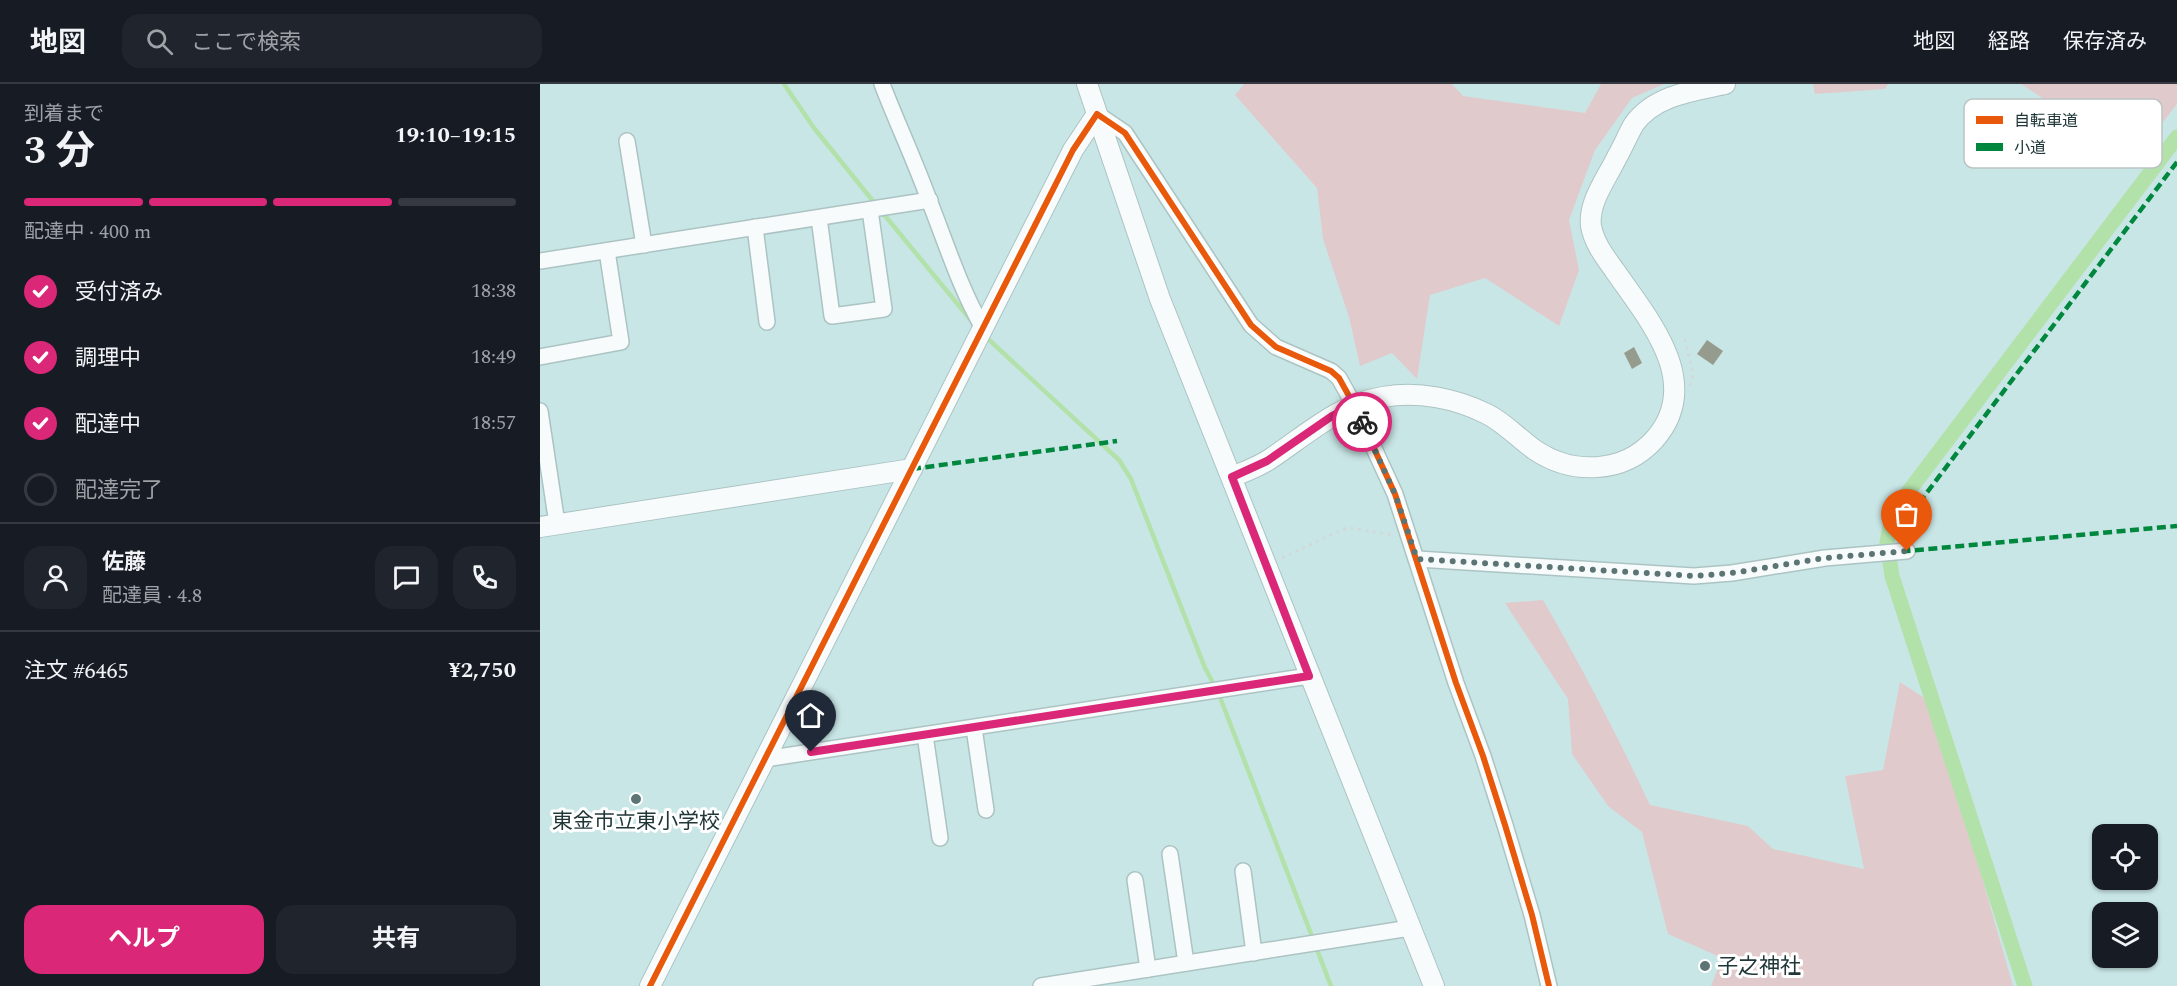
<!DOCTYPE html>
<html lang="ja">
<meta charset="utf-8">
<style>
:root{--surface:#171b24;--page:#20242c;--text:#f1f3f6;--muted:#9ea1a6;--line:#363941;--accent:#db2777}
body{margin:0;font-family:Spectral,"Noto Sans JP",serif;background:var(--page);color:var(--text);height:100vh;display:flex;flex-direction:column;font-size:22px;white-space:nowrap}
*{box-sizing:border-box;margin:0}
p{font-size:20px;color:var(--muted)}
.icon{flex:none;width:33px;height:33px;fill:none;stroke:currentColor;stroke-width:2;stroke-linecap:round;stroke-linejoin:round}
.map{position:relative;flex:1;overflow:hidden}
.drawer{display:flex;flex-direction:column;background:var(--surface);width:540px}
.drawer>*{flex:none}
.tools{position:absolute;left:1552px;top:740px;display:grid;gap:12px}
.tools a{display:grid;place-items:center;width:66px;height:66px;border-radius:12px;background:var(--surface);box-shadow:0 2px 4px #0004;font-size:30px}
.pin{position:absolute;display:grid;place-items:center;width:51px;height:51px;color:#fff;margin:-62px -26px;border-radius:50% 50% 50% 0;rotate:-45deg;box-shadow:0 0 6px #0007}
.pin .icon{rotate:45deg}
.courier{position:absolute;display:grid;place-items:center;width:60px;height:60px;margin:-30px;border:4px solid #db2777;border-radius:50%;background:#fff;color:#222;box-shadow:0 2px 8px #0007}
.summary em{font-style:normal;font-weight:700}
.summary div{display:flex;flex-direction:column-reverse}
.summary{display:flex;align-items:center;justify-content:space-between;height:102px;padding:0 24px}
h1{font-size:39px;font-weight:700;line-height:45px}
.bar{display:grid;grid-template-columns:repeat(4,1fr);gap:9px 6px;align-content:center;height:72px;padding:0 24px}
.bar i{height:8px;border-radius:4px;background:var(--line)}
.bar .selected{background:var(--accent)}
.bar p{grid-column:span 4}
.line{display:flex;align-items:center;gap:15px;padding:0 24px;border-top:2px solid var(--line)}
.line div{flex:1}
.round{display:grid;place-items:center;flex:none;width:63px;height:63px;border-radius:18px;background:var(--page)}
ol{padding:0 24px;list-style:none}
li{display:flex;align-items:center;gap:18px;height:66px}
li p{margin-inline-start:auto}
li .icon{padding:6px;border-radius:50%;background:var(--accent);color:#fff;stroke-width:4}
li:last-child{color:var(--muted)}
li i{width:33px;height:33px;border:3px solid var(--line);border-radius:50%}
.primary-button{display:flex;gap:12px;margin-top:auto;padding:12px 24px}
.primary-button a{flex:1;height:69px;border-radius:18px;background:var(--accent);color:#fff;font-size:24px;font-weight:700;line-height:69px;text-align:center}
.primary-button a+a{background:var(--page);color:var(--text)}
header{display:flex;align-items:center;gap:36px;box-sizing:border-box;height:84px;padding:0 30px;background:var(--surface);border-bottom:2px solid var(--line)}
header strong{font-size:28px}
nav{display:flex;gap:33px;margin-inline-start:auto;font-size:21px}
.search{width:420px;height:54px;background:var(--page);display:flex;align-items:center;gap:15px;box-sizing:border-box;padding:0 21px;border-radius:18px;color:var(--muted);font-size:22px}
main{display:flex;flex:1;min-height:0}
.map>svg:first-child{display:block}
.green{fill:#e1cacc}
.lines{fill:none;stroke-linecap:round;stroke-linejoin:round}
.stream{stroke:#b3e1aa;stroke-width:4.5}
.canal{stroke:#b3e1aa;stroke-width:15}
.building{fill:#959b8d}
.minor-casing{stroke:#acc3c3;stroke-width:18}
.tertiary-casing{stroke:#acc3c3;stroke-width:22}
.path{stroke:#d1d9d9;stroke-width:3;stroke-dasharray:3 4.5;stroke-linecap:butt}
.minor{stroke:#f7fbfb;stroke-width:15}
.tertiary{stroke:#f7fbfb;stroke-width:20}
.quiet{stroke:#00873e;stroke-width:4.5;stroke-dasharray:9 4.5;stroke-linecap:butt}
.cycleway-casing{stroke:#fff;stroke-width:10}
.cycleway{stroke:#e8590c;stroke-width:6}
.done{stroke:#5c7474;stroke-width:6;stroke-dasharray:0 10.8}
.route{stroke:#db2777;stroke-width:8}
.poi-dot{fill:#5c7474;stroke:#fff;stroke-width:2}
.labels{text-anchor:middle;stroke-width:6;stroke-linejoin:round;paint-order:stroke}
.poi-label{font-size:21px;fill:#213737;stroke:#fff}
.key{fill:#fff;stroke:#bcc3c3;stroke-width:1.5}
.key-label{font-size:16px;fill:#213737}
</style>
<header>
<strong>地図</strong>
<div class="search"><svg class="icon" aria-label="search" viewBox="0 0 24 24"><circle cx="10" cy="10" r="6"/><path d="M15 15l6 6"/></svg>ここで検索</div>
<nav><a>地図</a><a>経路</a><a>保存済み</a></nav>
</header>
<main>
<section class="drawer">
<div class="summary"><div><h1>3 分</h1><p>到着まで</p></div><em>19:10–19:15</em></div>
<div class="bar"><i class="selected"></i><i class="selected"></i><i class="selected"></i><i></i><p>配達中 · 400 m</p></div>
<ol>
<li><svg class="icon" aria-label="check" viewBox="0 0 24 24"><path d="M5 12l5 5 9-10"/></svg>受付済み<p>18:38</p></li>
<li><svg class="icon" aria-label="check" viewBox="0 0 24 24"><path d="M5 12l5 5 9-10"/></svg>調理中<p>18:49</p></li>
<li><svg class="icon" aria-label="check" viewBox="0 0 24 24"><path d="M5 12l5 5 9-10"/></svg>配達中<p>18:57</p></li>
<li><i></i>配達完了</li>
</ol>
<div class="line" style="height:108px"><a class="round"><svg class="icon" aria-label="person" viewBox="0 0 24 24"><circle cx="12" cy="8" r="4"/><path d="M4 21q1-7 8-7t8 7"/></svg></a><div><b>佐藤</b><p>配達員 · 4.8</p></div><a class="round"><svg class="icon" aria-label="chat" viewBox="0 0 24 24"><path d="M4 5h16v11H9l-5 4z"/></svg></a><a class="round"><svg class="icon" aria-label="phone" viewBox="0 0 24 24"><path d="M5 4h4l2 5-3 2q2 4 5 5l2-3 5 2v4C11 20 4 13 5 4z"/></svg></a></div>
<div class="line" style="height:78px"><div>注文 #6465</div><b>¥2,750</b></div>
<div class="primary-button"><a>ヘルプ</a><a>共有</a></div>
</section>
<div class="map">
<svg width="1637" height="902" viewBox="0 0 1637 902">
<rect width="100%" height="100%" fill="#c9e6e6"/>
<g class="green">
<polygon points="704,0 912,0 923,12 1045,29 1061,0 1124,0 1092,14 1055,66 1029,136 1039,186 1019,242 945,194 890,211 877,295 852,269 820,282 809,233 783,155 777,104 695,11"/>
<polygon points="1273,0 1348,0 1345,5 1275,10"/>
<polygon points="1481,0 1637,0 1637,20 1612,52 1524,28"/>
<path d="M1003,516C1042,583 1077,651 1110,721L1208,742L1233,765L1324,785L1305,692L1343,686L1360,598L1392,619L1473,902H1171L1182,874L1128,850L1102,748L1068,722L1032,670L1028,615L965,519Z"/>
</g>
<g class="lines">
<g class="stream">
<polyline points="244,0 274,44 337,122"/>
<polyline points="342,128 434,240"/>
<polyline points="446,253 579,376 591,395 665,584 678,608 791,902"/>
</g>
<polyline class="canal" points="1485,902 1352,492 1347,458 1353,428 1637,53"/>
</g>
<g class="building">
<polygon points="1167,256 1183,267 1173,281 1157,270"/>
<polygon points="1094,263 1102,279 1092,285 1084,269"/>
</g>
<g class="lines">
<g class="minor-casing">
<g id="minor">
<path d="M342,0C357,39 375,77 389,116C406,159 420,204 443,244"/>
<polyline points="557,30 585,49 711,241 736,263 791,287 799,294 814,321 855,410 916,599 943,672 965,741 992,831 1009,902"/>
<polyline points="87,57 104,161"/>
<polyline points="279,134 292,232 344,225 330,126"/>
<polyline points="215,143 227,238"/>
<polyline points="0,177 390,116"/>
<polyline points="0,273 81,258 67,167"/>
<polyline points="0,327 17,440"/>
<polyline points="877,475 1154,492 1192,489 1285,474 1367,467"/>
<polyline points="434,644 446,726"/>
<polyline points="385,651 400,754"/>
<polyline points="225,675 769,592"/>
<polyline points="630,770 646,879"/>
<polyline points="703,787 714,869"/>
<polyline points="595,796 608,885"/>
<polyline points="501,902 870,844"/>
</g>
</g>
<g class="tertiary-casing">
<g id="tertiary">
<polyline points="547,0 620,215 894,902"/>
<path d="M692,393C704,388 718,383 730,375C765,352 799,320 843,313C878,307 915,314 947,330C965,339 979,355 995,366C1032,391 1083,390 1114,356C1165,299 1108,235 1075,187C1065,173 1054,159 1051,142C1048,118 1067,94 1077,73C1083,63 1088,50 1094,40C1115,11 1153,7 1185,0"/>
<polyline points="0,443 372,385"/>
<polyline points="110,902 533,66 557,30"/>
</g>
</g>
<g class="path">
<polyline points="1145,255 1153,290 1150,302"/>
<polyline points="742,474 801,446 810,444 854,451"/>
</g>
<use href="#minor" class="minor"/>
<use href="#tertiary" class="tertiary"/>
<g class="quiet">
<polyline points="1637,78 1373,427 1367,467 1637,442"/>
<polyline points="372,385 577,357"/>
</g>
<g class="cycleway-casing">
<polyline id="cycleway" points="110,902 533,66 557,30 585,49 711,241 736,263 791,287 799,294 814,321 855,410 916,599 943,672 965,741 992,831 1009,902"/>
</g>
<use href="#cycleway" class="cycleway"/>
</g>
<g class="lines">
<polyline class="done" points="822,338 855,410 877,475 1155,492 1192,489 1285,474 1367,467"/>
<polyline class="route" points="271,668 769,592 692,393 727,377 792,332 814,321 822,338"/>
</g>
<g class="poi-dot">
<circle cx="96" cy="715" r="6"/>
<circle cx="1165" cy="882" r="6"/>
</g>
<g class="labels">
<g class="poi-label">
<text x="96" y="744">東金市立東小学校</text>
<text x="1177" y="889" text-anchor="start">子之神社</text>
</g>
</g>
<rect x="1424" y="15" width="198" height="69" rx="9" class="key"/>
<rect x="1436" y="32" width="27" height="8" fill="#e8590c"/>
<rect x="1436" y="59" width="27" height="8" fill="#00873e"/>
<g class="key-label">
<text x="1474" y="42">自転車道</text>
<text x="1474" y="69">小道</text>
</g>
</svg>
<div class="tools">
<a><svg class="icon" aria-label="locate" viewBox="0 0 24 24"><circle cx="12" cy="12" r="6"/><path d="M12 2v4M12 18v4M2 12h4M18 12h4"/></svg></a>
<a><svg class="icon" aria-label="layers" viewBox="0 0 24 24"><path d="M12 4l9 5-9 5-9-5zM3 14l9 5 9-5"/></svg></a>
</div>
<div class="pin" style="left:1367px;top:467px;background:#ea580c"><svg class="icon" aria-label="bag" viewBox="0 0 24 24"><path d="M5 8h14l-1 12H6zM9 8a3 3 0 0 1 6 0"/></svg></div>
<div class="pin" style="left:271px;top:668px;background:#1f2937"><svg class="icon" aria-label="home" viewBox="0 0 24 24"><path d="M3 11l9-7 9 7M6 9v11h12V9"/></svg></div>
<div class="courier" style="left:822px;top:338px"><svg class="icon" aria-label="bike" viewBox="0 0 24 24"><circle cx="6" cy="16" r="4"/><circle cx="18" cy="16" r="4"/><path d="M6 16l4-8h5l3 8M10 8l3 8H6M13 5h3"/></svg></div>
</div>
</main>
